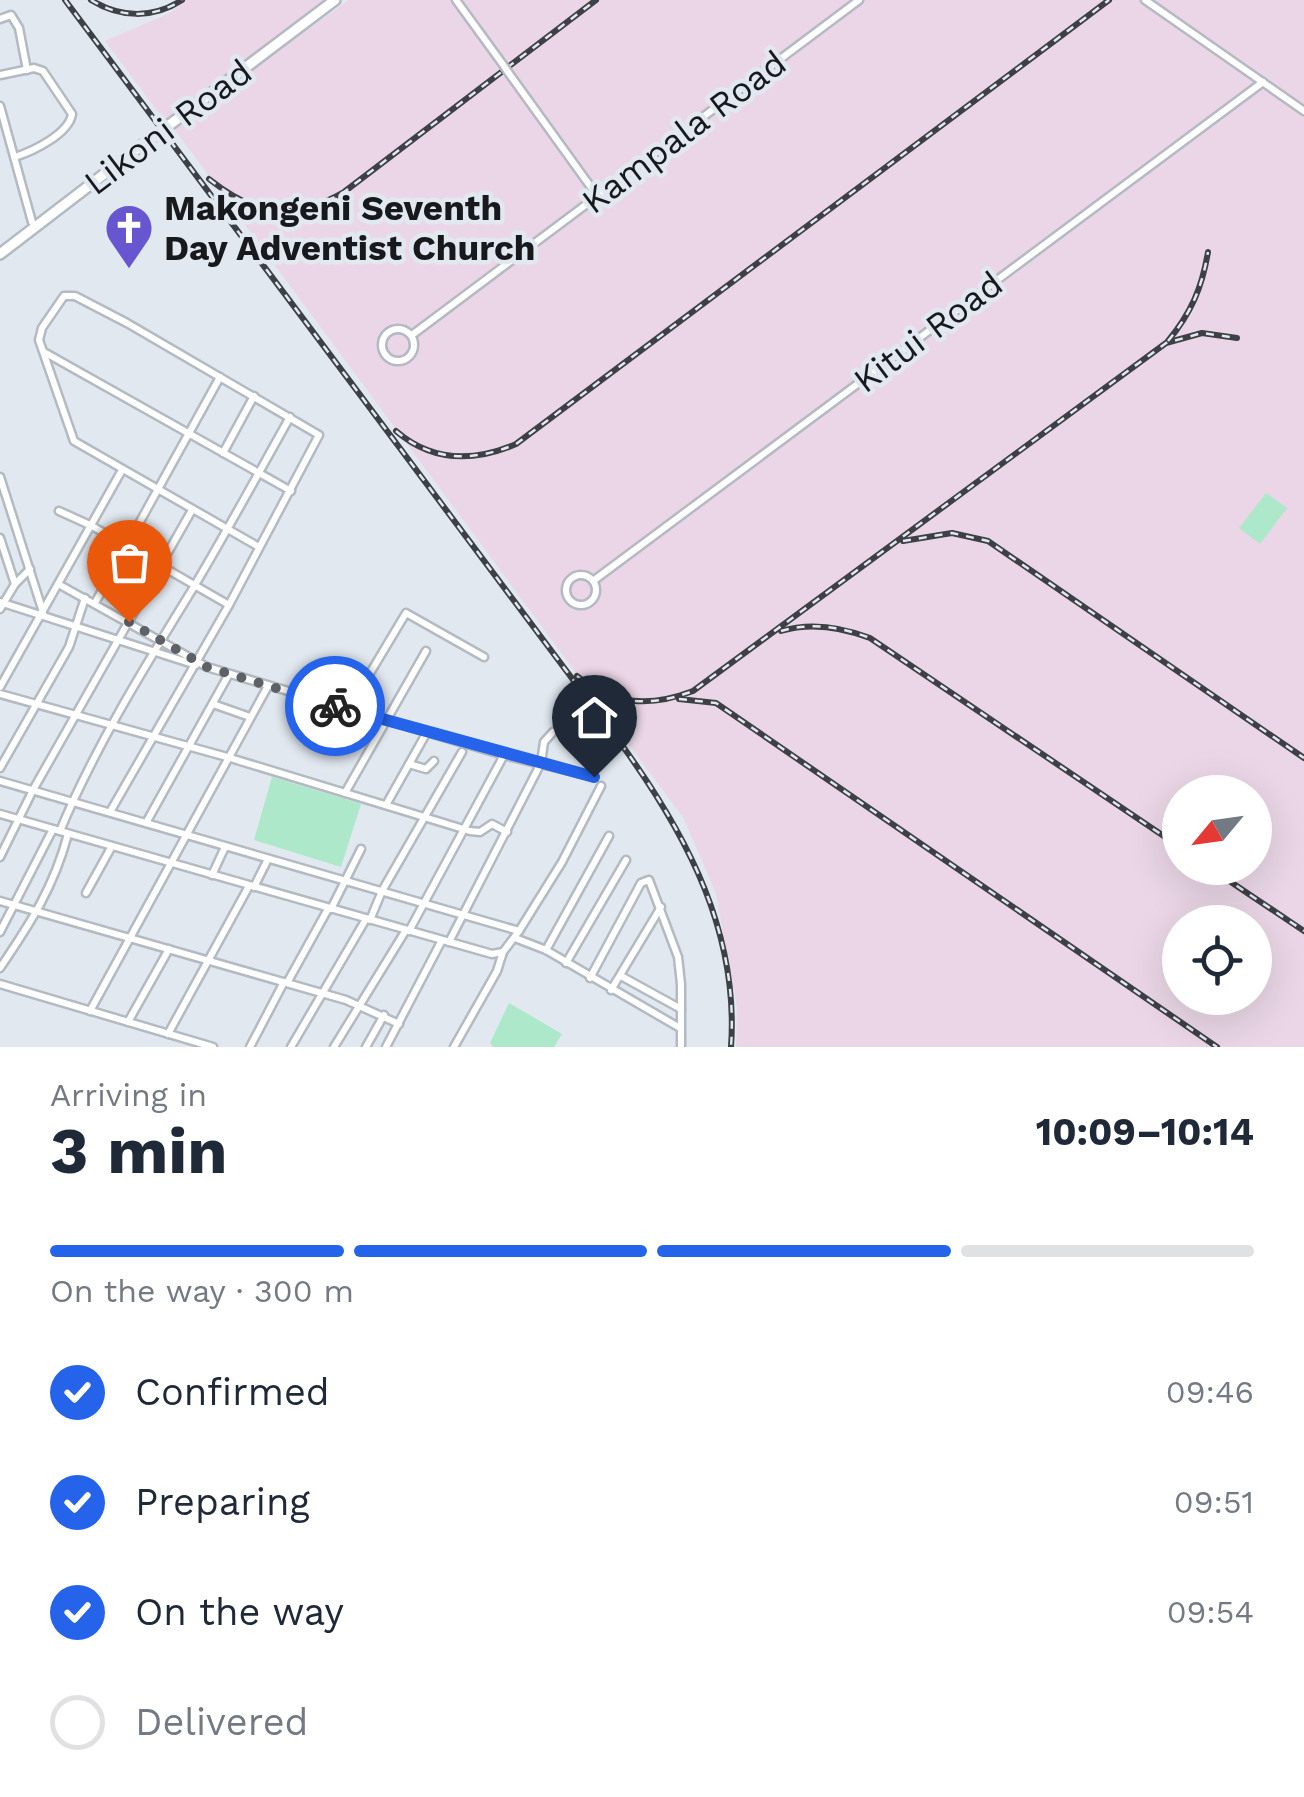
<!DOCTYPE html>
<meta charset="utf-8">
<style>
:root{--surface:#fff;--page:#f2f2f3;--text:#1f2937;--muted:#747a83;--line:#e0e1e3;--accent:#2563eb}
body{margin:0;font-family:"Work Sans",sans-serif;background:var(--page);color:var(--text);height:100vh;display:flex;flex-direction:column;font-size:38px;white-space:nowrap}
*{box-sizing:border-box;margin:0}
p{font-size:32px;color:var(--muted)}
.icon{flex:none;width:55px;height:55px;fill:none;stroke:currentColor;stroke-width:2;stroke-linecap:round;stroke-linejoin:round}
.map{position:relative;height:1047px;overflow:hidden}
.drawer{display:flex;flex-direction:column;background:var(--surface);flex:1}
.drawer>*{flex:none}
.needle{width:65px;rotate:241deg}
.fabs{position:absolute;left:1162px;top:775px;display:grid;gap:20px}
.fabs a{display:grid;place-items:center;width:110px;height:110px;border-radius:50%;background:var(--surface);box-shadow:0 10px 40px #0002;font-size:50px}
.pin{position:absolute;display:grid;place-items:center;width:85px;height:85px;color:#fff;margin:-102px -42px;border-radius:50% 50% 50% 0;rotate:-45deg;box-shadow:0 0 10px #0007}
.pin .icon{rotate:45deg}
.courier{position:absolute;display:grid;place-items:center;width:100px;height:100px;margin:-50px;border:8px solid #2563eb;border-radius:50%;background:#fff;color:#222;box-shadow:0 2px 12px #0007}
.summary em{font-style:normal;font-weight:700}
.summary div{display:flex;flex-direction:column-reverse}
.summary{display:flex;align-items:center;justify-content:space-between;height:170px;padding:0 50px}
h1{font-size:65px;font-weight:700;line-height:75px}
.bar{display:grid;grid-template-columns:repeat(4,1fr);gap:15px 10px;align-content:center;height:120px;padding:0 50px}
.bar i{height:12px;border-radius:8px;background:var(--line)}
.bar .on{background:var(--accent)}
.bar p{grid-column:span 4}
ol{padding:0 50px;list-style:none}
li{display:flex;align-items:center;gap:30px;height:110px}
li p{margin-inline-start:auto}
li .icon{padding:10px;border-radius:50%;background:var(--accent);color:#fff;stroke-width:4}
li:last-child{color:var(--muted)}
li i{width:55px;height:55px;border:5px solid var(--line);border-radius:50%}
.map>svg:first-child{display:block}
.industrial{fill:#ead6e6;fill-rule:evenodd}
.green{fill:#ace8c9}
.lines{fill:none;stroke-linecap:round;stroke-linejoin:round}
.minor-casing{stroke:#b3bac1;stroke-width:11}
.tertiary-casing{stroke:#b3bac1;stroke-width:14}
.minor{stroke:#fff;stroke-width:6}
.tertiary{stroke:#fff;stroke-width:9}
.rail-casing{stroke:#3d4044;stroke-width:6}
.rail{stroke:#e1e8f0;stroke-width:2.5;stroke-dasharray:8;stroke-linecap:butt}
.minor-bridge-casing{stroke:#b3bac1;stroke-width:11;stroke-linecap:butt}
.tertiary-bridge-casing{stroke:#b3bac1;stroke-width:14;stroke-linecap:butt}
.minor-bridge{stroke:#fff;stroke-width:6}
.tertiary-bridge{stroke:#fff;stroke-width:9}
.done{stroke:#5e6166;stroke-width:10;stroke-dasharray:0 18}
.route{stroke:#2563eb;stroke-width:12}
.labels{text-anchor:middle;stroke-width:9;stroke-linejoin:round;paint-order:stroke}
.street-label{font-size:35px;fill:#17191c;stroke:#e1e8f0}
.poi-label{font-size:35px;font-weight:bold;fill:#17191c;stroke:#e1e8f0;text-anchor:start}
</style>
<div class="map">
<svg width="1304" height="1047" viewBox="0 0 1304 1047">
<rect width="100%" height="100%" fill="#e1e8f0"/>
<g class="industrial">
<polygon points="186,0 329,0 165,121 105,41 170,13"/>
<path d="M349,0H1304V1047H736L737,1008L716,894L684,819L172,126ZM1180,792H1255V868H1180ZM1180,922H1255V998H1180Z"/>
</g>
<g class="green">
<polygon points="1266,493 1287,508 1260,544 1239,528"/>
<polygon points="272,777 361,804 341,867 254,840"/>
<polygon points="509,1003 562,1034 554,1047 493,1047 490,1043"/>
</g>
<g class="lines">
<g class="minor-casing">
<g id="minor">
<polyline points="456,0 504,66"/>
<polyline points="1145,0 1304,111"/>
<polyline points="0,19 11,15 19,28 27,70"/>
<polyline points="508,72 598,197"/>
<path d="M0,75L34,68L43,71L72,114C69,134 33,151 15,157"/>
<polyline points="0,106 32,222"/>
<circle cx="398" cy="345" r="16"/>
<polyline points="412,335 859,0"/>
<polyline points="44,352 291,491"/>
<polyline points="223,453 254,396"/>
<polyline points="0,477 43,612"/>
<polyline points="59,511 92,526 229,605"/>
<polyline points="0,538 15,584"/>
<circle cx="581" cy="590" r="15"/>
<polyline points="593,581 1263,82"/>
<polyline points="60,585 207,667 504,755 594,777"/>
<polyline points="0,602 196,665"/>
<polyline points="95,603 220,377"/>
<polyline points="0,609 15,584 30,569"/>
<polyline points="0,687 122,470"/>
<polyline points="0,694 227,757 470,831 480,832 492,824 507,832"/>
<polyline points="213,704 250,717"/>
<polyline points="348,710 406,613 484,657"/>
<polyline points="409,764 426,769 434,761"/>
<polyline points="0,768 69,647 85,598"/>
<polyline points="0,781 519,931 562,862 601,786"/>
<polyline points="345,793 426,651"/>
<polyline points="386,805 427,732"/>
<polyline points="110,812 229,605 319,435 127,323 75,296 64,296 42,328 39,340 74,441 259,547"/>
<polyline points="0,814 492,954 503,952 519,931"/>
<polyline points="146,823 229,674"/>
<path d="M60,831C95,747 144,668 192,590C226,533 258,474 290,417"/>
<polyline points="0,857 33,790 192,510"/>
<polyline points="212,875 225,847"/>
<polyline points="254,887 268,859"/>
<polyline points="86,893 112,846"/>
<polyline points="0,901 346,1000 399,1024"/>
<polyline points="331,909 361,849"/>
<polyline points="370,920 382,891 462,752"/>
<polyline points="409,931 504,755"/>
<polyline points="0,932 53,829"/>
<polyline points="515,938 546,950 680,1028"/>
<polyline points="449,942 541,763 544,742 553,732"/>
<polyline points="546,950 609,836"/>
<polyline points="566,963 626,860"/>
<path d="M0,968C30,924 54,887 68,834"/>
<polyline points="621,976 681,1009"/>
<polyline points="590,978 641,883 649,880 678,957 681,984 681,1047"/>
<polyline points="287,983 328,909"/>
<polyline points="0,984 213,1047"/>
<polyline points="611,990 661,907"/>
<polyline points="90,1011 268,686"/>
<polyline points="128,1022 169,949"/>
<polyline points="168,1034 249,886"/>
<polyline points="250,1047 284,982"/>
<polyline points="291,1047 366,919"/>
<polyline points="334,1047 406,930"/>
<polyline points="366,1047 384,1015"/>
<polyline points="386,1047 442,940"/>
<polyline points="454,1047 497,971 503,952"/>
</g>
</g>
<g class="tertiary-casing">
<g id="tertiary">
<polyline points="176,120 335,0"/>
<polyline points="0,254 146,142"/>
</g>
</g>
<use href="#minor" class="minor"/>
<use href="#tertiary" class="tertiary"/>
<g class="rail-casing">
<g id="rail">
<path d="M65,0L624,748C688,837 739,934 731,1047"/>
<path d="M91,0C120,18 153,19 182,0"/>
<path d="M209,179C256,216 291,222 344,192L596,0"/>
<path d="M1168,341C1191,313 1202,288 1208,252"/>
<path d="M396,431C432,462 474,462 516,444L1109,0"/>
<polyline points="903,541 952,533 988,541 1304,758"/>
<path d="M781,631C811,622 841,627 870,638L1180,847"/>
<path d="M577,676C614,706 651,707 693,691L1166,343L1202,333L1237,338"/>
<polyline points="679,699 716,703 1217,1047"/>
<polyline points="1210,868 1304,931"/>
</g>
</g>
<use href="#rail" class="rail"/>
<g class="minor-bridge-casing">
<polyline id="minor-bridge" points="504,66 508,72"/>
</g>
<g class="tertiary-bridge-casing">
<polyline id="tertiary-bridge" points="146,142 176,120"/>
</g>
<use href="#minor-bridge" class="minor-bridge"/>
<use href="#tertiary-bridge" class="tertiary-bridge"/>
</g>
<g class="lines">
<polyline class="done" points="129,622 207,667 335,706"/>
<polyline class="route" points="335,706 594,777"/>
</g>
<defs>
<g id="church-pin" transform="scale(2.5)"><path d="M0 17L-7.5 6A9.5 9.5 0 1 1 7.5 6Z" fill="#6756cf" stroke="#e1e8f0"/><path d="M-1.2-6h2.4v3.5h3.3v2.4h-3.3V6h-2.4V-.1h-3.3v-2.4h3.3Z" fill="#fff"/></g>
</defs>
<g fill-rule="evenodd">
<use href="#church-pin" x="129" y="228"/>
</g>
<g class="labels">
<g class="street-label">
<text transform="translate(168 127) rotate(-37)" y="12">Likoni Road</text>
<text transform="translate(684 132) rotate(-37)" y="12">Kampala Road</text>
<text transform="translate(928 332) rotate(-37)" y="12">Kitui Road</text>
</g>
<g class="poi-label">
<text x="164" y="220">Makongeni Seventh<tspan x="164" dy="40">Day Adventist Church</tspan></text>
</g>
</g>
</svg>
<div class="fabs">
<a><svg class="needle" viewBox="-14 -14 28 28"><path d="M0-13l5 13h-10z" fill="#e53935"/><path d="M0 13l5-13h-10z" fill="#747a83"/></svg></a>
<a><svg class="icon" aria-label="locate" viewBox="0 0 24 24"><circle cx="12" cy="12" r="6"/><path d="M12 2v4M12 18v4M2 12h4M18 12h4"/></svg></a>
</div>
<div class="pin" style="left:129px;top:622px;background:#ea580c"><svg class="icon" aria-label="bag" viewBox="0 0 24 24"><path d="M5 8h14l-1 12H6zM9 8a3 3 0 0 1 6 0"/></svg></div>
<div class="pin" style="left:594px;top:777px;background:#1f2937"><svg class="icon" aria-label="home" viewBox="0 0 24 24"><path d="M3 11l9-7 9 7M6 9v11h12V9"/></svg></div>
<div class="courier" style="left:335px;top:706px"><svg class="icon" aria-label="bike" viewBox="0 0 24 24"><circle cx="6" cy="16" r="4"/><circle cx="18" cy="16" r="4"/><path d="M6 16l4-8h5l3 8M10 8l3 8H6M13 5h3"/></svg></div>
</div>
<section class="drawer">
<div class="summary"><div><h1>3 min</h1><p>Arriving in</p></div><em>10:09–10:14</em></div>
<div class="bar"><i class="on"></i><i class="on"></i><i class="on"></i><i></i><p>On the way · 300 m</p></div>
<ol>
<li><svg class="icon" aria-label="check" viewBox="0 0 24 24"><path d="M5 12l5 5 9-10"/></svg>Confirmed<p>09:46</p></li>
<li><svg class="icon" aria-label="check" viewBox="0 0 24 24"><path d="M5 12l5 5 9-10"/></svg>Preparing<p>09:51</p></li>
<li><svg class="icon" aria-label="check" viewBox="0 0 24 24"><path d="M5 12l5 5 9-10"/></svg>On the way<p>09:54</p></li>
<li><i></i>Delivered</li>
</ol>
</section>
